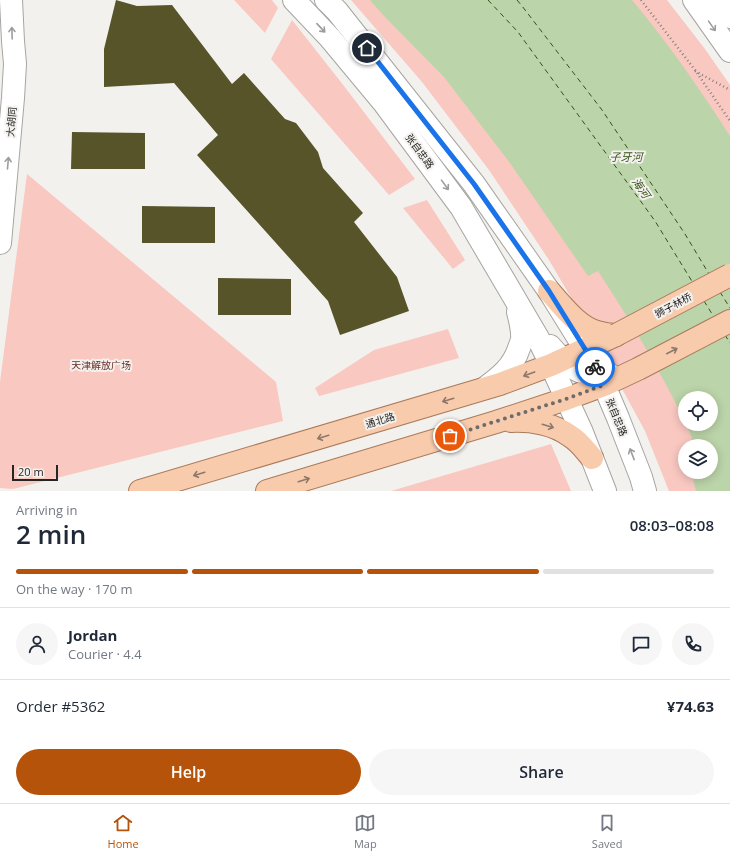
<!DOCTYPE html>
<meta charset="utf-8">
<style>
:root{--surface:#fff;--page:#f6f6f7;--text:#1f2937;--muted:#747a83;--line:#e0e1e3;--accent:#b45309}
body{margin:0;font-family:"Open Sans","Noto Sans SC",sans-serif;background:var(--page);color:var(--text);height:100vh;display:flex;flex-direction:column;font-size:15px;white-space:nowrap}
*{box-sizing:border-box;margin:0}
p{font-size:13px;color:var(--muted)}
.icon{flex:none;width:22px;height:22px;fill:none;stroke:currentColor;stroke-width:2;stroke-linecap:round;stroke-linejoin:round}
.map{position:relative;height:491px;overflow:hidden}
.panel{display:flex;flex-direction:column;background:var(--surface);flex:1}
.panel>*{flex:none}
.buttons{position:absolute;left:678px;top:391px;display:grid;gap:8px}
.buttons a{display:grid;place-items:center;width:40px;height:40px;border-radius:50%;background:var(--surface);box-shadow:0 2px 10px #0003;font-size:20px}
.scale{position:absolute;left:12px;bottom:10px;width:46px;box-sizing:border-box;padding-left:4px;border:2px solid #252524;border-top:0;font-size:11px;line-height:14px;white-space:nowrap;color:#252524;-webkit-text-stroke:3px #f3f1ee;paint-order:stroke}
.pin{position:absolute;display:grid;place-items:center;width:34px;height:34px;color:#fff;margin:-17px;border:2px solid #fff;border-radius:50%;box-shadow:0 1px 4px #0007}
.courier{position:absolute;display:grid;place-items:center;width:40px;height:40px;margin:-20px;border:3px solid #1a73e8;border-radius:50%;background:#fff;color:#222;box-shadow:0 1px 5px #0007}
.headline em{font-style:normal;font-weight:600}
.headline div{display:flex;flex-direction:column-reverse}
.headline{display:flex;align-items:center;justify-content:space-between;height:68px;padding:0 16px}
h1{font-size:26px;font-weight:600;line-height:30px}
.bar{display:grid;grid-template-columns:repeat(4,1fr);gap:6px 4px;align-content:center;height:48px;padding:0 16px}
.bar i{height:5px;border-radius:3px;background:var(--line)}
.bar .current{background:var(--accent)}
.bar p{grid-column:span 4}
.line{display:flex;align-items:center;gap:10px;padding:0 16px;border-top:1px solid var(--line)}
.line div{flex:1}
.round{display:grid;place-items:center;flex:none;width:42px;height:42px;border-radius:21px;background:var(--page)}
.button{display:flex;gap:8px;margin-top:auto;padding:8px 16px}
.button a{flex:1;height:46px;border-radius:24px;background:var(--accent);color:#fff;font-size:16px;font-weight:600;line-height:46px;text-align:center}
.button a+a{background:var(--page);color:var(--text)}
.tab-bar{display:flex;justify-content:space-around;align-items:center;height:56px;border-top:1px solid var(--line);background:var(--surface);font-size:11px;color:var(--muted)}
.tab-bar a{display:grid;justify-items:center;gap:2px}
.tab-bar .current{color:var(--accent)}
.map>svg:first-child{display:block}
.green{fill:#f9c8c1;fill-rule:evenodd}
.water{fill:#bcd4a9}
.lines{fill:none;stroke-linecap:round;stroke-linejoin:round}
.ferry{stroke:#355216;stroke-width:1;stroke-dasharray:5 4;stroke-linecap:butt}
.building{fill:#565428}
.secondary-casing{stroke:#a6a5a2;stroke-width:24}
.primary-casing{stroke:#ab7a5a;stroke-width:24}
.path{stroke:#838280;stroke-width:2.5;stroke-dasharray:1 3;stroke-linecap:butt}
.secondary{stroke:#fff;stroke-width:22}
.primary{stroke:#f8cbad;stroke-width:22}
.primary-bridge-casing{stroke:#ab7a5a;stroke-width:24;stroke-linecap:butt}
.primary-bridge{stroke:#f8cbad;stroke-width:22}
.oneway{stroke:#9d9d9c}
.oneway2{stroke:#8e7868}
.done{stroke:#6d6c6b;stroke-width:4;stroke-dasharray:0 7.2}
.route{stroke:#1a73e8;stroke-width:5}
.labels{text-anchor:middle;stroke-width:4;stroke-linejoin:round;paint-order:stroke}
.street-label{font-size:10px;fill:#252524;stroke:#f3f1ee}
.park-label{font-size:10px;fill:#6b2b25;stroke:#f3f1ee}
.water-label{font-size:11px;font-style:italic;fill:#355216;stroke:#f3f1ee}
</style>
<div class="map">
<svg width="730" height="491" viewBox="0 0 730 491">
<rect width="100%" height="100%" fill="#f3f1ee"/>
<g class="green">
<polygon points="234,0 272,0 278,8 265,33"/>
<path d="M351,0H667L705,49L730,85V491H669L645,431L590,330L549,260L489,170L422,82ZM685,398H711V424H685ZM685,446H711V472H685Z"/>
<polygon points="292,20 344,86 415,179 389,195 271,59"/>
<polygon points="27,174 276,382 283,421 13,489 0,488 0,382"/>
<polygon points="427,200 465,260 453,269 403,208"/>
<polygon points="448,329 459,358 319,396 315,388 374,350"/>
<polygon points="551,444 571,491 391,491"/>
</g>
<path class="water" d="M370,0H632C668,43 700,89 730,136V491H696L691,472H711V446H691L692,438L686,424H711V398H685V422C660,370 630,320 598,271L588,276L510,163L444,77L384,16Z"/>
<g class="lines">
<g class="ferry">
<polyline points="488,0 518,32 655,221 693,283"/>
<polyline points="517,0 522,6 602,110 685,234 709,274"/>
<polyline points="720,292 730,308"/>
<polyline points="704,301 714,317"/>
<polyline points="725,335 730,343"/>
</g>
</g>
<g class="building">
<polygon points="116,0 137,6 172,5 232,84 244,73 285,119 296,123 318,152 323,168 363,213 354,222 397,277 409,311 340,335 328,301 197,155 218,135 174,83 104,87 104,49"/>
<polygon points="72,132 145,133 145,169 71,169"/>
<polygon points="142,206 215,207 215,243 142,243"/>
<polygon points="218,278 291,279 291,315 218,315"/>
</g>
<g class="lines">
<g class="secondary-casing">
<g id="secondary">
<polyline points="294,0 330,38 384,103 461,207 538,338 551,365 581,430 605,491"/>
<polyline points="326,0 337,11 474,184 549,291 585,349 604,385 618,418 641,477 645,491"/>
<polyline points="694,0 730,51"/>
<polyline points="718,0 730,17"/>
<polyline points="0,243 13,98 15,64 13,41 11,0"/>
<path d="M550,346C568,367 580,378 609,374"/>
<path d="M485,388C500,377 513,367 519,348C520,346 521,342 522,340C523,331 520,320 518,312"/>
</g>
</g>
<g class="primary-casing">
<g id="primary">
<path d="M549,291C563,306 577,326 597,332C603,334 609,335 616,335"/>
<path d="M511,421C531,420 554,424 570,436C579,441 585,450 592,458"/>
<polyline points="140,491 500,384 551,365 616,335"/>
<polyline points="267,491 496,422 566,399 604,385 638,369 730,321"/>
</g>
</g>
<g class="path">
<polyline points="641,0 695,70 730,121"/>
<polyline points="695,71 730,90"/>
</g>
<use href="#secondary" class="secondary"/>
<use href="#primary" class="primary"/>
<g class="primary-bridge-casing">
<polyline id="primary-bridge" points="616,335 730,275"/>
</g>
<use href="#primary-bridge" class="primary-bridge"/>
</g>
<defs><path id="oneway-shaft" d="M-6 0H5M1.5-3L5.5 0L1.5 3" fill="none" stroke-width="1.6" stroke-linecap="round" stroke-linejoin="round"/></defs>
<g class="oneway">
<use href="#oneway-shaft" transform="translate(712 26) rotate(55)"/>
<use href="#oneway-shaft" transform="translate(321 28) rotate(47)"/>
<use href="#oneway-shaft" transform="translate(12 33) rotate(-92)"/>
<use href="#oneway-shaft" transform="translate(8 163) rotate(-85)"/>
<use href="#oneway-shaft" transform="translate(445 185) rotate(54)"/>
<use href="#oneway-shaft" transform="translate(632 454) rotate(-111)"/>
</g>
<g class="oneway2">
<use href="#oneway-shaft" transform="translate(672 351) rotate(-27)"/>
<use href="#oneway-shaft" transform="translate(529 374) rotate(160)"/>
<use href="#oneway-shaft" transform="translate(448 400) rotate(163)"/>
<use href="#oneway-shaft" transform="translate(548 426) rotate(17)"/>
<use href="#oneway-shaft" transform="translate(323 437) rotate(163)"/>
<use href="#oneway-shaft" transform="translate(199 474) rotate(163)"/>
<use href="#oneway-shaft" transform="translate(304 480) rotate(-17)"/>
</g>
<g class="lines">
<polyline class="done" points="450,436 566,399 604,385 595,367"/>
<polyline class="route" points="367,48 474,184 549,291 585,349 595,367"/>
</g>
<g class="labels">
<g class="street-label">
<text transform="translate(11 122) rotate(-85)" y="4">大胡同</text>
<text transform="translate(420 151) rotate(54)" y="4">张自忠路</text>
<text transform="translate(673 305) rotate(-28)" y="4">狮子林桥</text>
<text transform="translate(617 417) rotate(68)" y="4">张自忠路</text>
<text transform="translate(380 420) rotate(-17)" y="4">通北路</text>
</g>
<g class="park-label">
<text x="101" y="369">天津解放广场</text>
</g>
<g class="water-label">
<text x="626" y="161">子牙河</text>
<text transform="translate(641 188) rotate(55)" y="4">海河</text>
</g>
</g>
</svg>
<div class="buttons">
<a><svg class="icon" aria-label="locate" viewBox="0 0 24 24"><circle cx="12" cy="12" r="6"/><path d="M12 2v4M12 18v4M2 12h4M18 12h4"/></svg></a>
<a><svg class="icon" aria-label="layers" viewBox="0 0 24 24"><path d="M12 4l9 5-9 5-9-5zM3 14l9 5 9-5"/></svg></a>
</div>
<div class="scale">20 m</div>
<div class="pin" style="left:450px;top:436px;background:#ea580c"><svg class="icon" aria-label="bag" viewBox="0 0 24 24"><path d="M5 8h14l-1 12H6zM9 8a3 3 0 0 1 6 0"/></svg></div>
<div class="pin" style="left:367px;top:48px;background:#1f2937"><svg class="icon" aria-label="home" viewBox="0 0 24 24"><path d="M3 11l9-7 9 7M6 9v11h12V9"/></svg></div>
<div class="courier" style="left:595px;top:367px"><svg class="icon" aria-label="bike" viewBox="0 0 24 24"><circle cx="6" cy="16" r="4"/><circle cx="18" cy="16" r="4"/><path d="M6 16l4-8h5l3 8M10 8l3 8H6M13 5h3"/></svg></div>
</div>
<section class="panel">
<div class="headline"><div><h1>2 min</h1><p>Arriving in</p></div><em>08:03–08:08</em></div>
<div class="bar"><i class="current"></i><i class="current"></i><i class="current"></i><i></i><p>On the way · 170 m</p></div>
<div class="line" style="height:72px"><a class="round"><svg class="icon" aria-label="person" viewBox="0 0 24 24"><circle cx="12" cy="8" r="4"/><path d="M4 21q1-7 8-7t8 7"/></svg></a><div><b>Jordan</b><p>Courier · 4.4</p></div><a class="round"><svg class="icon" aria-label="chat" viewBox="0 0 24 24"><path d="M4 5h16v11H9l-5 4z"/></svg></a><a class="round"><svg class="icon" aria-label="phone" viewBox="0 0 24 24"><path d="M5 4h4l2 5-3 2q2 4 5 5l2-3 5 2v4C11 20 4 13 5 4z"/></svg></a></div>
<div class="line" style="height:52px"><div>Order #5362</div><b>¥74.63</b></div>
<div class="button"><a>Help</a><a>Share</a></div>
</section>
<nav class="tab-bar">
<a class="current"><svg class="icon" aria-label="home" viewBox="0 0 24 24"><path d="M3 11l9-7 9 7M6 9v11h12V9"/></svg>Home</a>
<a><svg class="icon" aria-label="map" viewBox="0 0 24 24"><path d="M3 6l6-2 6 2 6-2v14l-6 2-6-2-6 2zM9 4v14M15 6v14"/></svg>Map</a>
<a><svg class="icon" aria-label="saved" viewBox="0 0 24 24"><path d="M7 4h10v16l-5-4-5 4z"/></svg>Saved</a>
</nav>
